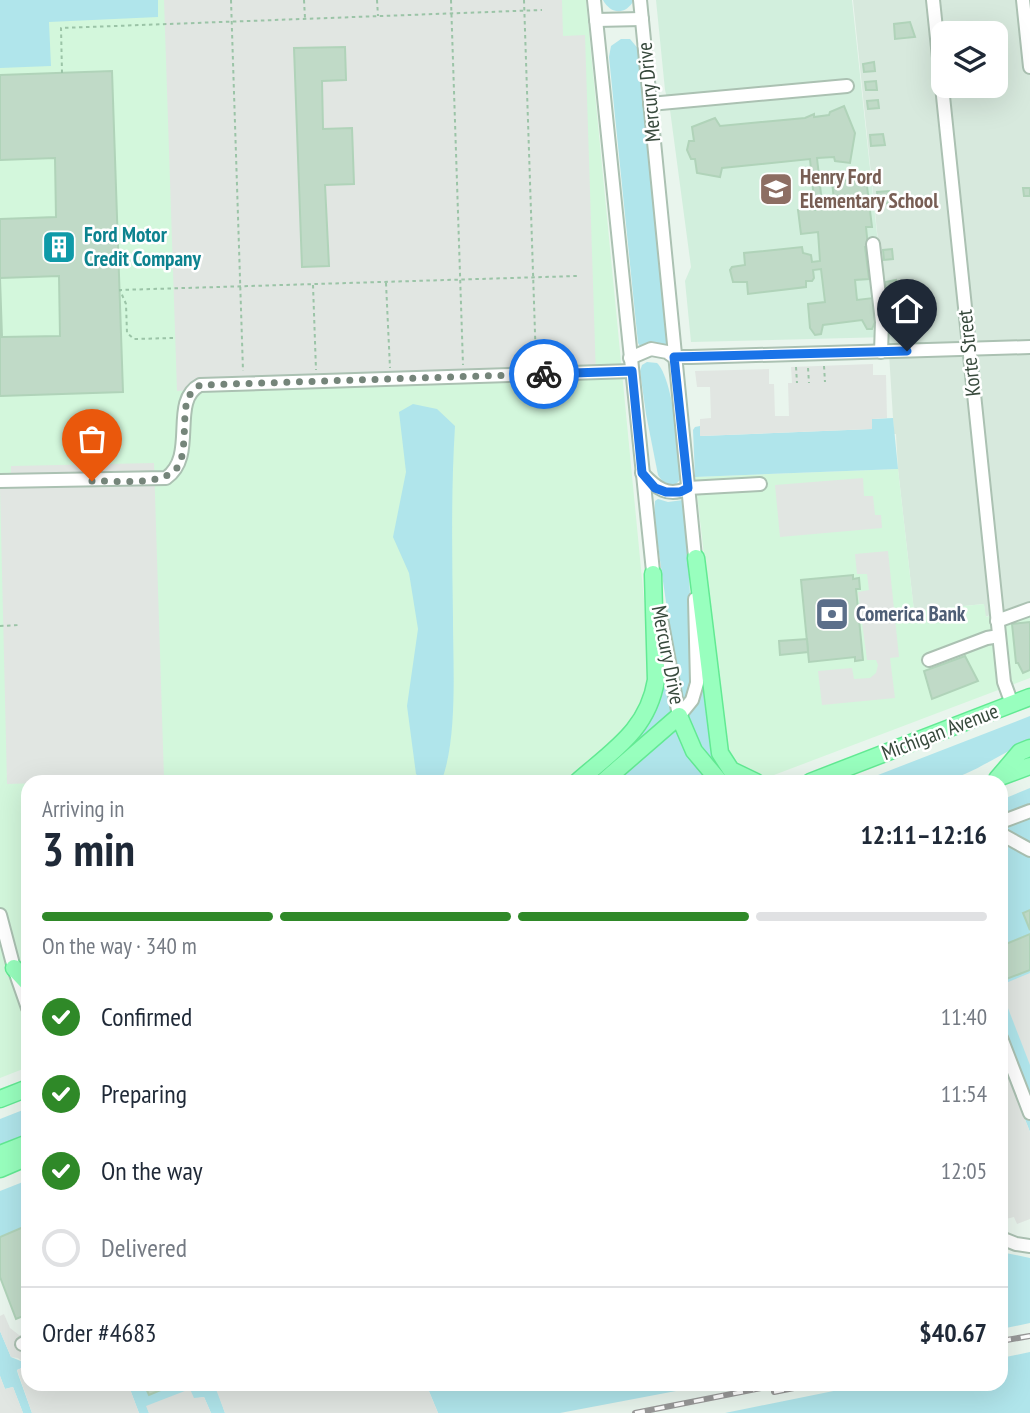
<!DOCTYPE html>
<meta charset="utf-8">
<style>
:root{--surface:#fff;--page:#f6f6f7;--text:#1f2937;--muted:#747a83;--line:#e0e1e3;--accent:#2f8928}
body{margin:0;font-family:"PT Sans Narrow",sans-serif;background:var(--page);color:var(--text);height:100vh;display:flex;flex-direction:column;font-size:26px;white-space:nowrap}
*{box-sizing:border-box;margin:0}
p{font-size:23px;color:var(--muted)}
.icon{flex:none;width:38px;height:38px;fill:none;stroke:currentColor;stroke-width:2;stroke-linecap:round;stroke-linejoin:round}
.map{position:relative;flex:1;overflow:hidden}
.details{position:absolute;left:21px;top:775px;width:987px;height:616px;display:flex;flex-direction:column;background:var(--surface);border-radius:21px;box-shadow:0 7px 28px #0002}
.details>*{flex:none}
.tools{position:absolute;left:931px;top:21px;display:grid;gap:14px}
.tools a{display:grid;place-items:center;width:77px;height:77px;border-radius:14px;background:var(--surface);box-shadow:0 7px 28px #0002;font-size:35px}
.pin{position:absolute;display:grid;place-items:center;width:60px;height:60px;color:#fff;margin:-72px -30px;border-radius:50% 50% 50% 0;rotate:-45deg;box-shadow:0 0 7px #0007}
.pin .icon{rotate:45deg}
.courier{position:absolute;display:grid;place-items:center;width:70px;height:70px;margin:-35px;border:5px solid #1a73e8;border-radius:50%;background:#fff;color:#222;box-shadow:0 2px 9px #0007}
.headline em{font-style:normal;font-weight:800}
.headline div{display:flex;flex-direction:column-reverse}
.headline{display:flex;align-items:center;justify-content:space-between;height:119px;padding:0 21px}
h1{font-size:46px;font-weight:800;line-height:52px}
.bar{display:grid;grid-template-columns:repeat(4,1fr);gap:10px 7px;align-content:center;height:84px;padding:0 21px}
.bar i{height:9px;border-radius:5px;background:var(--line)}
.bar .on{background:var(--accent)}
.bar p{grid-column:span 4}
.line{display:flex;align-items:center;gap:18px;padding:0 21px;border-top:2px solid var(--line)}
.line div{flex:1}
ol{padding:0 21px;list-style:none}
li{display:flex;align-items:center;gap:21px;height:77px}
li p{margin-inline-start:auto}
li .icon{padding:7px;border-radius:50%;background:var(--accent);color:#fff;stroke-width:4}
li:last-child{color:var(--muted)}
li i{width:38px;height:38px;border:4px solid var(--line);border-radius:50%}
.map>svg:first-child{display:block}
.residential{fill:#d7e9dd;fill-rule:evenodd}
.commercial{fill:#d3f7dc}
.education{fill:#d2efdd}
.green{fill:#b0e5eb}
.parking{fill:#e1e6e2}
.building{fill:#c0dac7;stroke:#b0d3b9;stroke-width:2;fill-rule:evenodd}
.lines{fill:none;stroke-linecap:round;stroke-linejoin:round}
.minor-casing{stroke:#abc1b2;stroke-width:16}
.major-casing{stroke:#62ea93;stroke-width:19}
.path{stroke:#9bc4a7;stroke-width:2;stroke-dasharray:3.5 3.5;stroke-linecap:butt}
.minor{stroke:#fff;stroke-width:12}
.major{stroke:#98ffbe;stroke-width:16}
.rail-casing{stroke:#989898;stroke-width:6}
.rail{stroke:#fff;stroke-width:3.5;stroke-dasharray:10;stroke-linecap:butt}
.done{stroke:#75857a;stroke-width:7;stroke-dasharray:0 12.6}
.route{stroke:#1a73e8;stroke-width:9}
.labels{text-anchor:middle;stroke-width:5;stroke-linejoin:round;paint-order:stroke}
.street-label{font-size:21px;fill:#37493c;stroke:#fff}
.education-label{font-size:21px;font-weight:bold;fill:#785e54;stroke:#fff;text-anchor:start}
.culture-label{font-size:21px;font-weight:bold;fill:#0d838f;stroke:#fff;text-anchor:start}
.service-label{font-size:21px;font-weight:bold;fill:#4e5e75;stroke:#fff;text-anchor:start}
</style>
<div class="map">
<svg width="1030" height="1413" viewBox="0 0 1030 1413">
<rect width="100%" height="100%" fill="#e9f5ed"/>
<path class="residential" d="M853,0H1030V601L985,617L984,604L914,611L898,469L896,434H894L888,337ZM943,33H996V86H943Z"/>
<g class="commercial">
<polygon points="0,0 586,0 651,672 648,693 627,727 565,782 28,782 28,1067 0,1078"/>
<polygon points="898,469 914,611 984,604 986,617 1030,601 1030,678 774,775 752,775 735,764 726,747 695,477"/>
</g>
<polygon class="education" points="656,0 852,0 888,337 691,342 685,281 691,267 670,110 665,90"/>
<g class="green">
<polygon points="0,0 158,0 158,17 49,22 51,66 0,68"/>
<path d="M603,0H634C626,15 611,15 603,0Z"/>
<polygon points="621,39 630,39 640,51 668,343 665,348 655,344 640,346 638,343 609,57 611,46"/>
<path d="M647,362L657,363C673,378 680,455 681,479L675,485C667,485 663,483 658,475L646,414L640,371L642,365Z"/>
<path d="M413,404L437,409L455,426C451,491 452,554 453,618C453,665 458,740 441,782H424L416,774L407,706L418,629L409,573L393,537L406,472L399,412Z"/>
<polygon points="893,418 898,469 695,477 693,430 695,427 700,426 701,436 872,429 872,419"/>
<polygon points="658,499 668,502 683,500 687,529 694,684 683,703 680,700 654,518 655,501"/>
<polygon points="657,616 674,711 595,782 582,782 643,726"/>
<polygon points="702,673 712,738 746,782 727,782 701,752 685,715"/>
<path d="M1030,716V741C1000,753 973,775 941,782C922,786 881,782 860,782Z"/>
<polygon points="675,724 714,782 608,782"/>
<polygon points="1030,788 1030,1132 1001,1059 1001,800"/>
<polygon points="28,1108 28,1138 0,1149 0,1119"/>
<polygon points="28,1180 28,1225 0,1237 0,1191"/>
<polygon points="1001,1252 1030,1258 1030,1323 1001,1329"/>
<polygon points="0,1331 11,1357 23,1362 24,1367 17,1370 18,1374 32,1413 23,1413 13,1387 5,1389 0,1376"/>
<polygon points="1030,1352 1030,1413 725,1413 868,1384 1001,1384 1001,1358"/>
<polygon points="128,1384 144,1384 149,1394 175,1384 215,1384 225,1413 211,1413 204,1397 147,1407 149,1413 139,1413"/>
<polygon points="426,1384 713,1384 560,1413 438,1413"/>
</g>
<g class="parking">
<polygon points="164,0 562,0 563,36 585,35 596,377 177,391"/>
<polygon points="873,364 873,375 886,375 887,418 872,419 872,429 700,436 700,419 711,418 710,387 697,387 695,371 769,369 769,384 774,384 775,416 789,416 788,383 792,383 791,367"/>
<polygon points="154,463 164,779 7,784 0,487 11,475 11,466"/>
<polygon points="863,478 864,496 873,496 875,515 881,515 882,528 780,537 775,485"/>
<polygon points="888,551 899,657 890,658 895,698 822,705 818,671 852,668 854,679 870,678 876,673 878,665 876,660 867,660 858,592 869,590 867,574 857,574 855,554"/>
<polygon points="1030,973 1030,1065 1001,990 1001,985"/>
<polygon points="1001,1059 1030,1132 1030,1219 1017,1224 1014,1217 1002,1220 1001,1216"/>
<polygon points="4,1314 10,1328 19,1335 28,1335 28,1384 128,1384 139,1413 32,1413 17,1370 24,1367 23,1362 18,1358 11,1357 0,1331 0,1316"/>
<polygon points="0,1376 5,1389 13,1387 23,1413 0,1413"/>
<polygon points="214,1384 426,1384 438,1413 225,1413"/>
<polygon points="190,1389 194,1398 204,1397 211,1413 149,1413 146,1406"/>
</g>
<g class="building">
<polygon points="910,22 915,37 895,39 894,24"/>
<polygon points="345,47 346,80 322,81 323,129 352,128 354,184 325,185 329,266 302,267 294,48"/>
<polygon points="874,62 875,71 864,72 863,64"/>
<path d="M112,71L123,392L0,396V219L56,217L55,158L0,160V75ZM59,276L60,336L2,337L0,278Z"/>
<polygon points="876,81 877,90 866,90 865,82"/>
<polygon points="878,100 879,108 868,109 867,101"/>
<polygon points="844,106 855,133 850,163 835,161 834,157 817,158 822,203 834,200 832,182 866,178 872,227 866,227 868,247 865,247 869,279 855,280 857,300 873,298 875,322 872,329 867,329 862,320 823,325 821,334 815,335 810,328 808,304 825,302 821,269 813,270 814,278 812,281 806,281 806,287 748,294 747,282 733,282 730,270 732,267 745,265 744,253 802,247 803,253 811,255 812,262 820,261 818,232 801,234 798,210 815,210 810,159 722,168 720,177 697,173 695,159 691,159 687,150 689,141 694,141 692,127 715,118 720,126 805,118 814,114 814,117 829,115 830,112"/>
<polygon points="883,134 885,145 871,146 870,135"/>
<polygon points="1023,188 1030,188 1030,196 1024,196"/>
<polygon points="889,191 890,203 878,204 877,192"/>
<polygon points="892,249 893,259 884,260 883,250"/>
<polygon points="896,280 897,288 886,290 885,282"/>
<polygon points="899,300 899,307 888,308 887,301"/>
<polygon points="853,575 853,579 859,578 860,589 856,589 863,660 855,661 855,657 809,662 801,580"/>
<polygon points="1030,622 1030,670 1023,673 1018,663 1016,663 1012,624"/>
<polygon points="807,639 808,652 780,655 779,641"/>
<polygon points="965,656 978,681 932,699 924,671"/>
<polygon points="1030,910 1030,930 1023,913"/>
<polygon points="1030,934 1030,970 1001,981 1001,946"/>
<polygon points="28,1225 28,1314 16,1319 0,1277 0,1237"/>
<polygon points="144,1384 175,1384 149,1395"/>
</g>
<g class="lines">
<g class="minor-casing">
<g id="minor">
<polyline points="594,0 654,581"/>
<polyline points="640,0 696,567"/>
<polyline points="933,0 1004,682 1012,704"/>
<polyline points="1023,0 1030,67"/>
<polyline points="596,20 642,19"/>
<polyline points="650,104 847,86"/>
<polyline points="873,244 882,322 881,352"/>
<polyline points="630,358 651,349 667,352 674,357 691,357 1030,347"/>
<path d="M642,473C656,488 668,498 688,488L760,484"/>
<path d="M0,481L166,478C198,456 169,401 200,385L632,371"/>
<polyline points="660,613 679,716 692,700 697,683 695,599"/>
<polyline points="997,621 1030,609"/>
<polyline points="929,660 987,638 999,636"/>
<polyline points="1001,822 1030,811"/>
<polyline points="1001,834 1030,850"/>
<polyline points="0,915 14,968 28,1008"/>
<polyline points="1001,1038 1030,1113"/>
<polyline points="1001,1238 1016,1244 1030,1246"/>
<polyline points="22,1344 28,1341"/>
</g>
</g>
<g class="major-casing">
<g id="major">
<polyline points="696,558 720,753 731,770 756,782"/>
<polyline points="1000,777 1030,766"/>
<polyline points="997,779 1020,752 1030,748"/>
<path d="M577,782C612,751 648,730 656,680L653,574"/>
<polyline points="603,782 679,716 694,751 720,782"/>
<polyline points="810,782 1030,697"/>
<polyline points="14,968 28,983"/>
<polyline points="0,1099 28,1088"/>
<polyline points="0,1154 28,1143"/>
<polyline points="0,1169 28,1157"/>
</g>
</g>
<g class="path">
<polyline points="231,0 243,371"/>
<polyline points="304,0 305,18"/>
<polyline points="377,0 378,16"/>
<polyline points="451,0 463,365"/>
<polyline points="524,0 536,363"/>
<polyline points="62,73 61,28 542,10"/>
<polyline points="386,283 390,368"/>
<polyline points="313,285 316,370"/>
<polyline points="173,338 134,339 127,333 126,304 120,290 577,276"/>
<polyline points="824,366 825,382"/>
<polyline points="796,367 797,383"/>
<polyline points="808,368 809,383"/>
<polyline points="0,626 20,625"/>
</g>
<use href="#minor" class="minor"/>
<use href="#major" class="major"/>
<g class="rail-casing">
<g id="rail">
<polyline points="1001,1341 1030,1336"/>
<polyline points="774,1392 814,1384"/>
<polyline points="635,1413 782,1384"/>
</g>
</g>
<use href="#rail" class="rail"/>
</g>
<g class="lines">
<path class="done" d="M92,481C116,480 173,489 181,460C186,441 183,419 187,400L191,393L200,385L544,374"/>
<polyline class="route" points="544,374 632,371 642,473 655,488 666,492 680,492 688,488 674,357 907,351"/>
</g>
<defs>
<g id="school-square" transform="scale(1.75)"><rect x="-9" y="-9" width="18" height="18" rx="4" fill="#8d6e63" stroke="#fff"/><path d="M0-5L7-2L0 1L-7-2ZM-4 1L0 2.5L4 1V4Q0 6-4 4Z" fill="#fff"/></g>
<g id="building-square" transform="scale(1.75)"><rect x="-9" y="-9" width="18" height="18" rx="4" fill="#0f9aa8" stroke="#fff"/><path d="M-4-6H4V6H1V3H-1V6H-4ZM-2.5-4.3h1.7v1.8h-1.7ZM.8-4.3h1.7v1.8H.8ZM-2.5-1h1.7V.8h-1.7ZM.8-1h1.7V.8H.8Z" fill="#fff"/></g>
<g id="bank-square" transform="scale(1.75)"><rect x="-9" y="-9" width="18" height="18" rx="4" fill="#5c6f8a" stroke="#fff"/><path d="M-6-4H6V4H-6ZM0-2.3a2.3 2.3 0 1 0 0 4.6a2.3 2.3 0 1 0 0-4.6Z" fill="#fff"/></g>
</defs>
<g fill-rule="evenodd">
<use href="#school-square" x="776" y="189"/>
<use href="#building-square" x="59" y="247"/>
<use href="#bank-square" x="832" y="614"/>
</g>
<g class="labels">
<g class="street-label">
<text transform="translate(649 92) rotate(-95)" y="7">Mercury Drive</text>
<text transform="translate(969 353) rotate(-96)" y="7">Korte Street</text>
<text transform="translate(668 655) rotate(79)" y="7">Mercury Drive</text>
<text transform="translate(940 732) rotate(-21)" y="7">Michigan Avenue</text>
</g>
<g class="education-label">
<text x="800" y="184">Henry Ford<tspan x="800" dy="24">Elementary School</tspan></text>
</g>
<g class="culture-label">
<text x="84" y="242">Ford Motor<tspan x="84" dy="24">Credit Company</tspan></text>
</g>
<g class="service-label">
<text x="856" y="621">Comerica Bank</text>
</g>
</g>
</svg>
<div class="tools">
<a><svg class="icon" aria-label="layers" viewBox="0 0 24 24"><path d="M12 4l9 5-9 5-9-5zM3 14l9 5 9-5"/></svg></a>
</div>
<div class="pin" style="left:92px;top:481px;background:#ea580c"><svg class="icon" aria-label="bag" viewBox="0 0 24 24"><path d="M5 8h14l-1 12H6zM9 8a3 3 0 0 1 6 0"/></svg></div>
<div class="pin" style="left:907px;top:351px;background:#1f2937"><svg class="icon" aria-label="home" viewBox="0 0 24 24"><path d="M3 11l9-7 9 7M6 9v11h12V9"/></svg></div>
<div class="courier" style="left:544px;top:374px"><svg class="icon" aria-label="bike" viewBox="0 0 24 24"><circle cx="6" cy="16" r="4"/><circle cx="18" cy="16" r="4"/><path d="M6 16l4-8h5l3 8M10 8l3 8H6M13 5h3"/></svg></div>
<section class="details">
<div class="headline"><div><h1>3 min</h1><p>Arriving in</p></div><em>12:11–12:16</em></div>
<div class="bar"><i class="on"></i><i class="on"></i><i class="on"></i><i></i><p>On the way · 340 m</p></div>
<ol>
<li><svg class="icon" aria-label="check" viewBox="0 0 24 24"><path d="M5 12l5 5 9-10"/></svg>Confirmed<p>11:40</p></li>
<li><svg class="icon" aria-label="check" viewBox="0 0 24 24"><path d="M5 12l5 5 9-10"/></svg>Preparing<p>11:54</p></li>
<li><svg class="icon" aria-label="check" viewBox="0 0 24 24"><path d="M5 12l5 5 9-10"/></svg>On the way<p>12:05</p></li>
<li><i></i>Delivered</li>
</ol>
<div class="line" style="height:91px"><div>Order #4683</div><b>$40.67</b></div>
</section>
</div>
